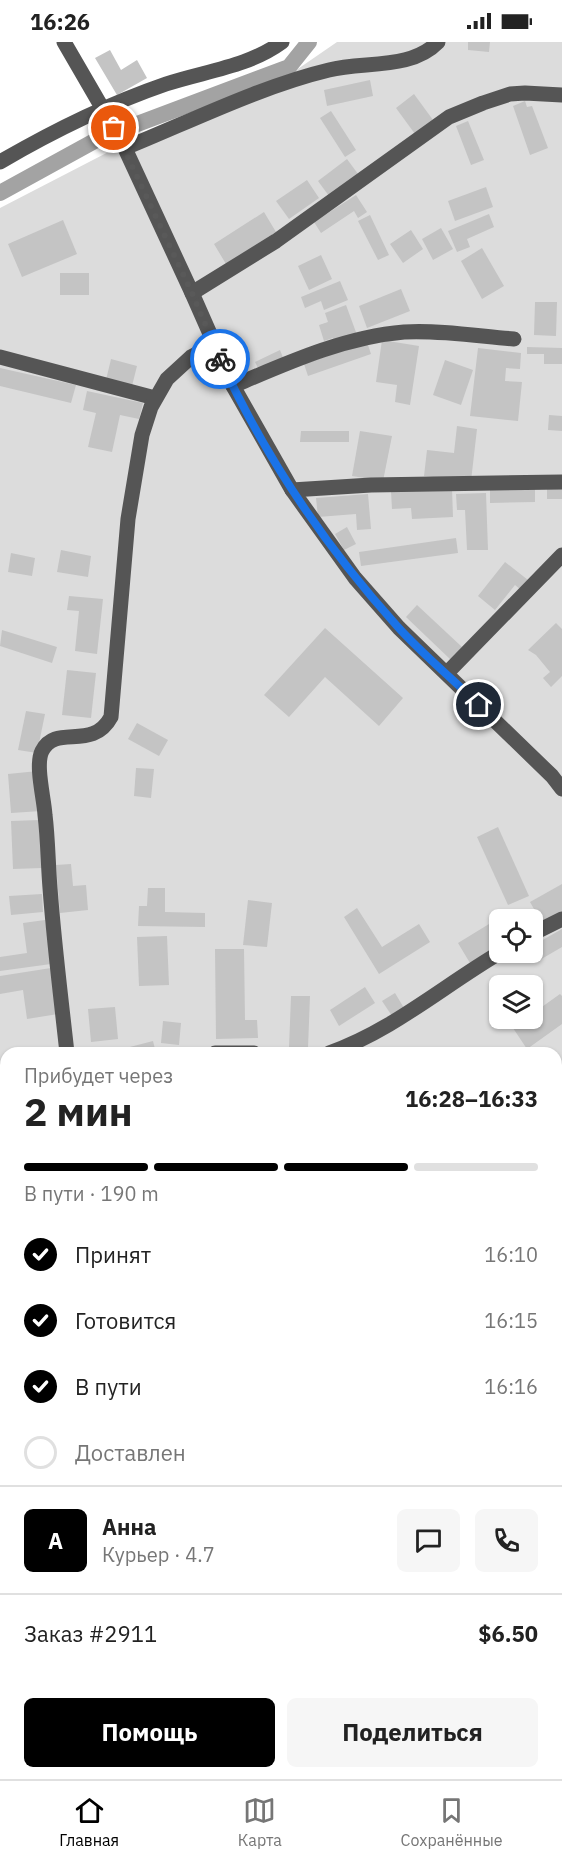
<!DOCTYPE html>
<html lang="ru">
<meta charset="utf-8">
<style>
:root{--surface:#fff;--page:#f6f6f6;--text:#222;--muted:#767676;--line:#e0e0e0;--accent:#000}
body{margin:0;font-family:"IBM Plex Sans",sans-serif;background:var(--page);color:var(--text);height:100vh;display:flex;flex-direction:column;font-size:22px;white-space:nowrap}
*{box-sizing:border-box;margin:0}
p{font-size:20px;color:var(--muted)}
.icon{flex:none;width:33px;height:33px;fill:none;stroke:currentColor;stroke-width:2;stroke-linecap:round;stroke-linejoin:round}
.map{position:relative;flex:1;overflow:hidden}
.side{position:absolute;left:0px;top:1005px;width:562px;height:732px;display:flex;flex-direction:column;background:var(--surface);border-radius:18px 18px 0 0;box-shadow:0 2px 4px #0004}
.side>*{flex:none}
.buttons{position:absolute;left:489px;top:867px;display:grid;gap:12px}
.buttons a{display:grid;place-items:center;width:54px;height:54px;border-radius:9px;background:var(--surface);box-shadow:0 2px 4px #0004;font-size:30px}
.pin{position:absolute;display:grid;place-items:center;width:51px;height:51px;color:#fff;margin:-26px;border:3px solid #fff;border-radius:50%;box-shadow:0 2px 6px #0007}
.courier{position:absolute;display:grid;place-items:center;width:60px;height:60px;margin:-30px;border:4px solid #1a73e8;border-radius:50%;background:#fff;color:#222;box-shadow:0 2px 8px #0007}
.headline em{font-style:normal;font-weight:800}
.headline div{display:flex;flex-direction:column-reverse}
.headline{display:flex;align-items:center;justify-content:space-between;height:102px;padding:0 24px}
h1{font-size:39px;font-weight:800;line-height:45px}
.bar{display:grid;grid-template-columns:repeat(4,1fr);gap:9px 6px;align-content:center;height:72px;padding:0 24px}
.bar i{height:8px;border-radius:4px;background:var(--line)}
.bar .on{background:var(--accent)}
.bar p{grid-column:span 4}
.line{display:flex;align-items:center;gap:15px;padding:0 24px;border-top:2px solid var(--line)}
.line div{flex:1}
.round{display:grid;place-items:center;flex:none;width:63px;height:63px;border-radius:9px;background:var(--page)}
ol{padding:0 24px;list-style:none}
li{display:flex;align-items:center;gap:18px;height:66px}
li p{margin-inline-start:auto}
li .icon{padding:6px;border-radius:50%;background:var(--accent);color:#fff;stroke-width:4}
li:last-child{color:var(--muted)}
li i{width:33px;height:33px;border:3px solid var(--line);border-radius:50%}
.button{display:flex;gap:12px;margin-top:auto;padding:12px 24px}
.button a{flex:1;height:69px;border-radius:9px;background:var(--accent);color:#fff;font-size:24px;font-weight:800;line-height:69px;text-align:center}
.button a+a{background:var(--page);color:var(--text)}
.status{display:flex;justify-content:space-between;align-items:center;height:42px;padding:0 30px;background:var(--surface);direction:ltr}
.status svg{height:16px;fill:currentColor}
.dock{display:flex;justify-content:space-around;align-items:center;height:84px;border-top:2px solid var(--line);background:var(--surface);font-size:16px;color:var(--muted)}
.dock a{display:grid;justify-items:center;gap:3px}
.dock .on{color:var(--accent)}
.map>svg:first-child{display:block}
.green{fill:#dcdcdc;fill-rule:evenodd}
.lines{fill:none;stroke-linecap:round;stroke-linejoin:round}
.canal{stroke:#a3a3a3;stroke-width:16}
.river{stroke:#a3a3a3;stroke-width:28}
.building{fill:#c4c4c4}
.minor{stroke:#555;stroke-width:15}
.done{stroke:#595959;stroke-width:6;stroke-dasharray:0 10.8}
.route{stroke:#1a73e8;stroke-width:8}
</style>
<div class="status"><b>16:26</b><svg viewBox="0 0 49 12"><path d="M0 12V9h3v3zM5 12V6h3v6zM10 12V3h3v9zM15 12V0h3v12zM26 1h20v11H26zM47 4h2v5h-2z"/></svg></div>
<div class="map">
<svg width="562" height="1737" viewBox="0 0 562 1737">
<rect width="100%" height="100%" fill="#fff"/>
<g class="green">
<path d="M337,0H562V1544L556,1539V1011H6V1461H0V166L120,104L292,31ZM500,878H532V910H500ZM500,944H532V976H500Z"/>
<polygon points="6,1671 6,1731 82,1731 82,1737 0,1737 0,1674"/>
<polygon points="101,1731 508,1731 514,1737 101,1737"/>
</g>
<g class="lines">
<polyline class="canal" points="0,151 100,96 289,25 309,0"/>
<g class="river">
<polyline points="0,1549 6,1550"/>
<polyline points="556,1691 562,1707"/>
</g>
</g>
<g class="building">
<polygon points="468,0 490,0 489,10 468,8"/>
<polygon points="110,8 121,28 137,18 147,36 117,53 95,16"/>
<polygon points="370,38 373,54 327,64 324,48"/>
<polygon points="414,52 433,78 415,92 396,66"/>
<polygon points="525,59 527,65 532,64 548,106 530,113 513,64"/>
<polygon points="331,69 356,108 345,115 320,76"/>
<polygon points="468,79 484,118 471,123 456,84"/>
<polygon points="347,117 358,132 329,154 318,139"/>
<polygon points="307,138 319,156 289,177 276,159"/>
<polygon points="486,145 493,165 455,179 448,159"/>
<polygon points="356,153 367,170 358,176 354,169 321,191 314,180"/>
<polygon points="264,170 276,190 226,222 214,202"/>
<polygon points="489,172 494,185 467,197 470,205 457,210 448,189"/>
<polygon points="370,173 389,213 378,218 358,179"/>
<polygon points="63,178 77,212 22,235 8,202"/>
<polygon points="441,186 453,207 433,218 422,197"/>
<polygon points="411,188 423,207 403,221 390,202"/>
<polygon points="482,206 504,244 482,257 461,219"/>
<polygon points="321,213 332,237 309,248 298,224"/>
<rect x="60" y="231" width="29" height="22"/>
<polygon points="340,239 348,258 324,268 321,259 305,266 301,255"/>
<polygon points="401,247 410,269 367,286 359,264"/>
<polygon points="535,260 557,260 556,294 534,293"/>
<polygon points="346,263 357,293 335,302 333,296 324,299 319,283 328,280 325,271"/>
<polygon points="382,298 419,304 410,363 395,360 397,343 376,340"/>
<polygon points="367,300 371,312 308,334 304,322"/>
<polygon points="527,305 562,306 562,322 544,322 544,312 527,312"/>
<polygon points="478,306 521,311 520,327 506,326 505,339 522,340 518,379 470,374"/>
<polygon points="280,308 284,318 260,330 255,320"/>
<polygon points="111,317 137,324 132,344 106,338"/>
<polygon points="445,318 473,328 461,363 433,353"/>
<polygon points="0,326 76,343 71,361 0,344"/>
<polygon points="87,349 143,361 139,377 120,373 112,410 88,405 96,371 83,368"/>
<polygon points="549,373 562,374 562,389 548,388"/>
<polygon points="457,384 477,387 471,439 424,434 427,408 454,411"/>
<polygon points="301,389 349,389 349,400 300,400"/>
<polygon points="360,389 392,394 383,439 352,434"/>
<polygon points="452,446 453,475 412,477 411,466 392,467 391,449"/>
<polygon points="490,446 535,446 535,460 490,461"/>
<rect x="547" y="446" width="15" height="11"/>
<polygon points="486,451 488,508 467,508 465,468 457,468 456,452"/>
<polygon points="368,452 371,487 357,488 356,472 318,475 316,456"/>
<polygon points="347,485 356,502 344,508 335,492"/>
<polygon points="456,496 458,511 361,524 359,510"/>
<polygon points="61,508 91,514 88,535 57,530"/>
<polygon points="11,511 35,516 32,534 8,530"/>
<polygon points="505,520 528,538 521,548 515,543 495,568 478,554"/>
<polygon points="69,554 103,557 97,612 75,609 79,569 67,568"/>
<polygon points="417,563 462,605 451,618 406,575"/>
<polygon points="556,581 562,587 562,634 551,645 543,636 550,630 536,613 528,608"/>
<polygon points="325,586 403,656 379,684 325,635 289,675 264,653"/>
<polygon points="2,588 57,605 52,621 0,604"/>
<polygon points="67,628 96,631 91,676 62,673"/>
<polygon points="26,669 45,672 37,711 18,708"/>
<polygon points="137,681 168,698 159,714 128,697"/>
<polygon points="136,726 154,727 151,756 134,754"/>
<polygon points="38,729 41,769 11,771 8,732"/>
<polygon points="40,778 42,826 13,827 11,779"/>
<polygon points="498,785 529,854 508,863 477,795"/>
<polygon points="71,822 73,844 86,843 88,868 60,871 56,823"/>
<polygon points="562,842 562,870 542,881 530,860"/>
<polygon points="148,846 165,846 165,870 205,871 205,885 138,884 139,864 147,864"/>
<polygon points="42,852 43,870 11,873 9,854"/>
<polygon points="248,858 272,861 267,905 243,903"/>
<polygon points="357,866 382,905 419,882 430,900 379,932 344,875"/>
<polygon points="507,871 510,878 500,878 500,903 470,921 458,901"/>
<polygon points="45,878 51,922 0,929 0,915 27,911 23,881"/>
<polygon points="562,887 562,905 538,919 532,910 532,904"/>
<polygon points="167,894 169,943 139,944 137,895"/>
<polygon points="215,907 244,907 245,978 257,978 258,996 216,997"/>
<polygon points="51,926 58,972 27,977 23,948 0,952 0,934"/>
<polygon points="365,945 375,961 339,984 330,968"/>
<polygon points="395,951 404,966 392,974 382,959"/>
<polygon points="560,952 562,954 562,982 527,1007 513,986 526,976 532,976 532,972"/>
<polygon points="291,954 310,954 308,1006 289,1006"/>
<polygon points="115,965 118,997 91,1000 88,967"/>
<polygon points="163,979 181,981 179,1003 161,1001"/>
<polygon points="153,999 156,1011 127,1011 126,1006"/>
<polygon points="556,1079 562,1082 562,1107 556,1105"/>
<polygon points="562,1128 562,1164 556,1161 556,1141"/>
<polygon points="0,1138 6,1139 6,1179 0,1178"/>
<polygon points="556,1173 562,1175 562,1199 557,1215"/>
<polygon points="0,1188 6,1189 6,1257 0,1256"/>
<polygon points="562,1281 562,1318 556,1320 556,1283"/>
<polygon points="71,1731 90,1731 89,1737 70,1737"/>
</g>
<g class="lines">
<g class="minor">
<polyline points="64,0 122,100 192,251 233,344 292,448 355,536 399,586 552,734 562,747"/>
<path d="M125,106C189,80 262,44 329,28C364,19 411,28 438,0"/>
<path d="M0,120C53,89 108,62 166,42C205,29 248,25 282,0"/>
<polyline points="192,251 276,199 449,75 483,61 510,52 525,51 562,53"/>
<polyline points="0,315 155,356"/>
<path d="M233,344C287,321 344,295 404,290C440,288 478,294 514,297"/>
<polyline points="292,448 371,443 562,440"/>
<polyline points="447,631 562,513"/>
<polyline points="532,892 562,877"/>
<path d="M67,1011C61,956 54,901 50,846C48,822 48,797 45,773C44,756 35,723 42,709C56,681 92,710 111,675L128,477L142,393L151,365L167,337L191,315L214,303"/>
<polyline points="215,1011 254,1011"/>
<path d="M329,1011C392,989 443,944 501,910"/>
<polyline points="0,1131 6,1131"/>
<polyline points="560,1261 560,1227 562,1221"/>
<polyline points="556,1522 562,1525"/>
<polyline points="0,1622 6,1621"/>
<polyline points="95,1731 95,1737"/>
</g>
</g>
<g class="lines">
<polyline class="done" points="114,86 192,251 220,317"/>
<path class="route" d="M220,317C265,415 325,504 397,584C422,612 452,636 479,663"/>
</g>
</svg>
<div class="buttons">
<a><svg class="icon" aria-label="locate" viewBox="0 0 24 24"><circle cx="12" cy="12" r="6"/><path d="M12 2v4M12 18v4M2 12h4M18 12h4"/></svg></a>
<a><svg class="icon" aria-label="layers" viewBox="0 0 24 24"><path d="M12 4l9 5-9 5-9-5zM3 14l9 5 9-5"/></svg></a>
</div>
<div class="pin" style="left:114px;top:86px;background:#ea580c"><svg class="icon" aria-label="bag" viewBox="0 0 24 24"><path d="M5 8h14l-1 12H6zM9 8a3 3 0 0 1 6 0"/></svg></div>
<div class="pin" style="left:479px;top:663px;background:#1f2937"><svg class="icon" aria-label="home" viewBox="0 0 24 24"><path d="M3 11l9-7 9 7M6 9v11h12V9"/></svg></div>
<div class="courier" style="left:220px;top:317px"><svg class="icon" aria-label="bike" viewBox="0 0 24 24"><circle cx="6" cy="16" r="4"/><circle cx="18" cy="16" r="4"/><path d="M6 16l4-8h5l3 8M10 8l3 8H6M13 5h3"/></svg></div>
<section class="side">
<div class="headline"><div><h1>2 мин</h1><p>Прибудет через</p></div><em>16:28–16:33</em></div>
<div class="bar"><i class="on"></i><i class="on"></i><i class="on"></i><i></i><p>В пути · 190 m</p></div>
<ol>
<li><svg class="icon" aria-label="check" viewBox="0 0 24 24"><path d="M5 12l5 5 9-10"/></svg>Принят<p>16:10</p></li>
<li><svg class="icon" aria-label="check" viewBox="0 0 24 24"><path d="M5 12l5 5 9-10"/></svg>Готовится<p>16:15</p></li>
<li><svg class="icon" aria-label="check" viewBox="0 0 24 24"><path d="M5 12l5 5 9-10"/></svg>В пути<p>16:16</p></li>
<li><i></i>Доставлен</li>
</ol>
<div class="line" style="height:108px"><b class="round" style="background:var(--accent);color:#fff">А</b><div><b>Анна</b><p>Курьер · 4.7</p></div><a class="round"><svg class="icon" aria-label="chat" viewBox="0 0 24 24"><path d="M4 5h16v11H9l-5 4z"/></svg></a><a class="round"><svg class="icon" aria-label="phone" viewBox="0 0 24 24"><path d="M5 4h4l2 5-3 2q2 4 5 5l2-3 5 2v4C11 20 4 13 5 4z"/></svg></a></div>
<div class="line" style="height:78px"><div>Заказ #2911</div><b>$6.50</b></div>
<div class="button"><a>Помощь</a><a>Поделиться</a></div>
</section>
</div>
<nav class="dock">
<a class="on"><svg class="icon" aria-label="home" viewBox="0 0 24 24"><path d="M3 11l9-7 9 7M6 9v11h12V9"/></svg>Главная</a>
<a><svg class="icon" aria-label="map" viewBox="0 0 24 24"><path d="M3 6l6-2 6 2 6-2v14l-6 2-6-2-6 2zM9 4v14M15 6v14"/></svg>Карта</a>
<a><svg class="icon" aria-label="saved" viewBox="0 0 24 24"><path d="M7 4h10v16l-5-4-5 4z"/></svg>Сохранённые</a>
</nav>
